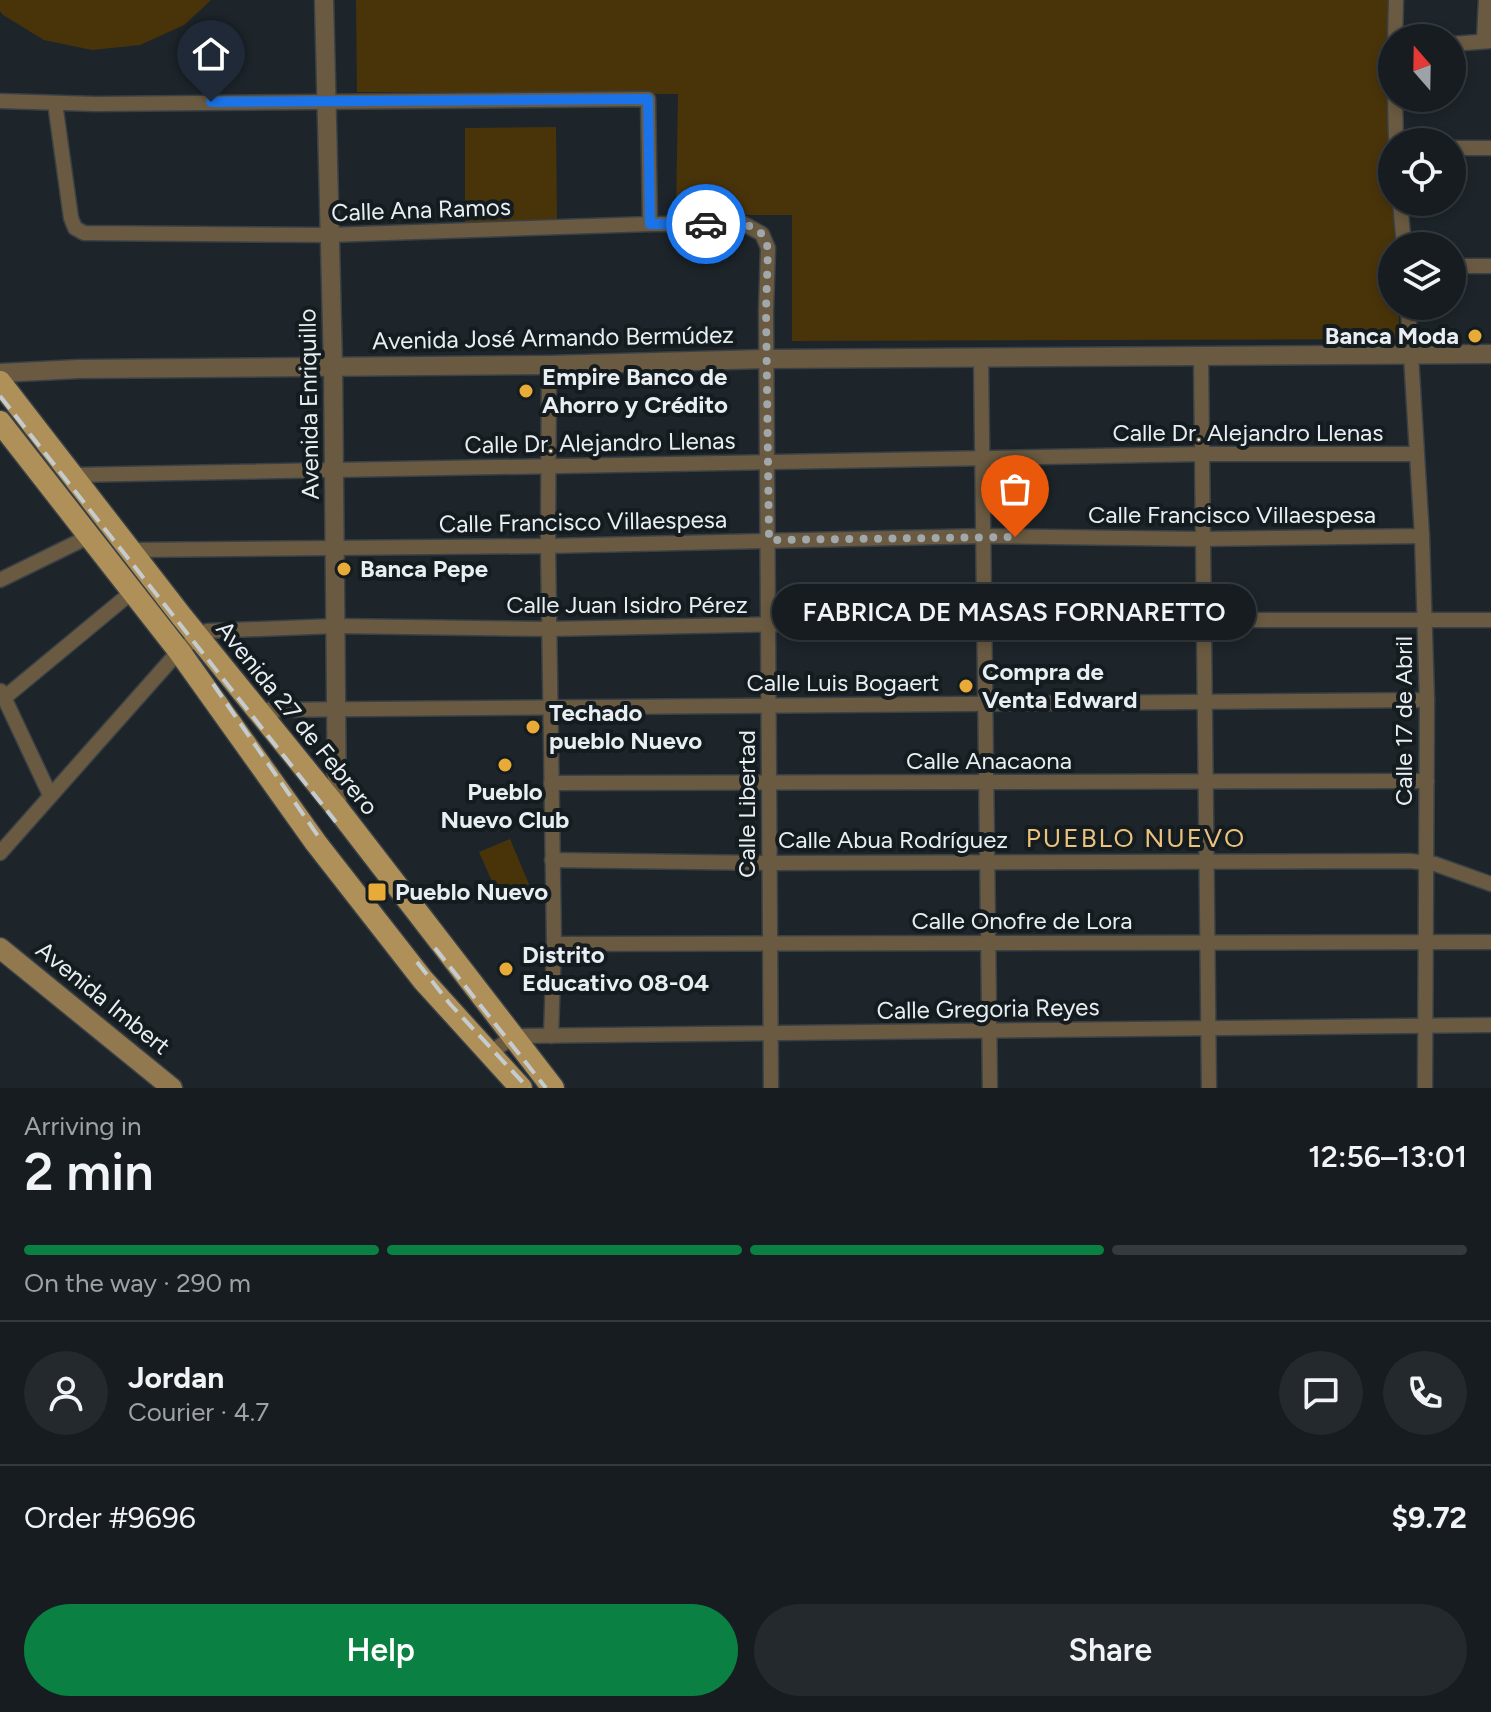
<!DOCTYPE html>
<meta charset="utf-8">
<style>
:root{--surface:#161c20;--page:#23292d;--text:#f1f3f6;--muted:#9ea1a5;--line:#353a3e;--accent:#0b8043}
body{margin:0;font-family:Figtree,sans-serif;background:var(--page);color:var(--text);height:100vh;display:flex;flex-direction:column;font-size:30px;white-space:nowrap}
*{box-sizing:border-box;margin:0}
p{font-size:26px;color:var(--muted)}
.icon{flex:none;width:44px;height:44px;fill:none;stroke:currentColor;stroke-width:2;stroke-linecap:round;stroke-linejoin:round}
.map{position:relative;height:1088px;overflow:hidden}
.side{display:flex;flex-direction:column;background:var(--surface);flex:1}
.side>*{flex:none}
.needle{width:52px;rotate:340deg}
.controls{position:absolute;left:1378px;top:24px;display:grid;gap:16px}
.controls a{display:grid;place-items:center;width:88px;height:88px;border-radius:50%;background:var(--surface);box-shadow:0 4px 12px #0003,0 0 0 2px var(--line);font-size:40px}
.pin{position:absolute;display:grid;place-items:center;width:68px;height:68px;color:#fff;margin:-82px -34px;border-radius:50% 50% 50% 0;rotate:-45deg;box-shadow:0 0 8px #0007}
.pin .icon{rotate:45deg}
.courier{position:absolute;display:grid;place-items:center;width:80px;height:80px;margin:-40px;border:6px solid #1a73e8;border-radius:50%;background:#fff;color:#222;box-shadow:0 2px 10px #0007}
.bubble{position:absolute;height:56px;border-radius:28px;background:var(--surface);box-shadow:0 4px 12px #0003,0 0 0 2px var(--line);font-size:26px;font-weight:600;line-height:56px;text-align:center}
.head em{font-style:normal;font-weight:600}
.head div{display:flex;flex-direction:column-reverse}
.head{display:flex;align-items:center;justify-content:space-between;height:136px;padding:0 24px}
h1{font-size:52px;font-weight:600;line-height:60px}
.bar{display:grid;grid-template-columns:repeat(4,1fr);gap:12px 8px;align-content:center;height:96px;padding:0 24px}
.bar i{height:10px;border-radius:6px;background:var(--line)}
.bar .selected{background:var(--accent)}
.bar p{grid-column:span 4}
.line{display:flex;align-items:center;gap:20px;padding:0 24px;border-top:2px solid var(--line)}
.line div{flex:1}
.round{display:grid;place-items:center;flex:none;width:84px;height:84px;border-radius:42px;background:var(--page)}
.primary-button{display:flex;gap:16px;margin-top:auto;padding:16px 24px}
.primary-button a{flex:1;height:92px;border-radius:48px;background:var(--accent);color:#fff;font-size:32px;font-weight:600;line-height:92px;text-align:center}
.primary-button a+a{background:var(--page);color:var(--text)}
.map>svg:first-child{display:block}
.grass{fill:#49340a}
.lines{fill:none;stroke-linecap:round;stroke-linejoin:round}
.minor-casing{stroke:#394146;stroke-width:17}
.tertiary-casing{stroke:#394146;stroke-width:21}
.secondary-casing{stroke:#394146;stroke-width:23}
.primary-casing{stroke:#394146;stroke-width:25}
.minor{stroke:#6a5a41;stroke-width:14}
.tertiary{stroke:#6a5a41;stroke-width:18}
.secondary{stroke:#92784f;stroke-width:20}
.primary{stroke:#b09059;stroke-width:22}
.rail{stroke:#c5cccf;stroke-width:4;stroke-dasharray:16 8;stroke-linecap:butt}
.done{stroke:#a1a8ab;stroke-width:8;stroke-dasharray:0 14.4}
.route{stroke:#1a73e8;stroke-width:10}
.poi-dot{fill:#e8ab37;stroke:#141c20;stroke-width:3}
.labels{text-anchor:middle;stroke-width:8;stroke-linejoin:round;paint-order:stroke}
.street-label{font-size:24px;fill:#e8eef1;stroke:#141c20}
.poi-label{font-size:24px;font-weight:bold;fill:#e8eef1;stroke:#141c20;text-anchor:start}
.neighbourhood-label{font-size:26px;letter-spacing:2px;fill:#ecc27c;stroke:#141c20}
</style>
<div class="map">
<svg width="1491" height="1088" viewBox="0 0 1491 1088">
<rect width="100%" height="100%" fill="#1d252a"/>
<g class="grass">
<polygon points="0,0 211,0 184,25 140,45 92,50 44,40 3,15 0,11"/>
<polygon points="356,0 1392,0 1392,202 1397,202 1397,246 1392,246 1392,306 1399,306 1399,339 792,341 792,215 676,215 678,94 357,92"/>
<polygon points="556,127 557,222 465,223 465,128"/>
<polygon points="510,839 531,889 501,902 479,852"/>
</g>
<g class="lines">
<g class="minor-casing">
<g id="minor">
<polyline points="1395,38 1396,0"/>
<polyline points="1484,41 1486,0"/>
<polyline points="1452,44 1491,41"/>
<polyline points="1395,98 1396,142"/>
<polyline points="0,101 96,104 648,99 650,224"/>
<polyline points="55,103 71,218 75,228 84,233 329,235 650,224 744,224 762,234 768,248 766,310 771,1088"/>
<polyline points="1452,148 1491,148"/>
<polyline points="1400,202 1404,246"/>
<polyline points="1452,266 1491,266"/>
<polyline points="1408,306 1422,536 1427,700 1425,1088"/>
<polyline points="1201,357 1209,1088"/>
<polyline points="981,358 990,1088"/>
<polyline points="549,365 548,546 554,944 551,1036"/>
<polyline points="72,475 1202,454 1416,454"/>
<polyline points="130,550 548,546 984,536 1203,539 1422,536"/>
<polyline points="0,580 88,537"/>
<polyline points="1,691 50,795"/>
<polyline points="4,698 132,592"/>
<path d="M259,710C649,709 1038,701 1427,700"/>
<polyline points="551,783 1427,781"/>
<polyline points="0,853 179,651 207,631 336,626 549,629 984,620 1491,620"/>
<polyline points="552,860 769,863 1410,861 1435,864 1491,884"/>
<polyline points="554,944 1491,942"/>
<polyline points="490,1053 514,1036 1491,1025"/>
</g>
</g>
<g class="tertiary-casing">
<g id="tertiary">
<polyline points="324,0 333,365 337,808"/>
<polyline points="0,373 79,369 549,365 767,359 1491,354"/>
</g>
</g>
<g class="secondary-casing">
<polyline id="secondary" points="0,948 172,1088"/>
</g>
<g class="primary-casing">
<g id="primary">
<polyline points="0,382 182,617 337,808 553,1088"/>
<polyline points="0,422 179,651 316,843 423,980 521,1088"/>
</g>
</g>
<use href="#minor" class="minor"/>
<use href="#tertiary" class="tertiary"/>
<use href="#secondary" class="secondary"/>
<use href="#primary" class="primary"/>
<g class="rail">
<polyline points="0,396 336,822"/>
<polyline points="213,684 318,836"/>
<polyline points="435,948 546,1088"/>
<polyline points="417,962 450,1004 528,1088"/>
</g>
</g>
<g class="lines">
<polyline class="done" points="706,224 752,226 762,234 768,248 766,310 769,540 1015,537"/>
<polyline class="route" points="211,102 648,99 650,224 706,224"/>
</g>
<g class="poi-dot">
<circle cx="1475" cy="336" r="8"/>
<circle cx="526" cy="391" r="8"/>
<circle cx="344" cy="569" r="8"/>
<circle cx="966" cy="686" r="8"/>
<circle cx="533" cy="727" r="8"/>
<circle cx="505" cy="765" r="8"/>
<rect x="367" y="882" width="20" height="20" rx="4"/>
<circle cx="506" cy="969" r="8"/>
</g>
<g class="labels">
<g class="street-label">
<text transform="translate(421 210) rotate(-2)" y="8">Calle Ana Ramos</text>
<text transform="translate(553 338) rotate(-1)" y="8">Avenida José Armando Bermúdez</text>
<text transform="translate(309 404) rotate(-91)" y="8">Avenida Enriquillo</text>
<text x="1248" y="441">Calle Dr. Alejandro Llenas</text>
<text transform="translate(600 443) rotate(-1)" y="8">Calle Dr. Alejandro Llenas</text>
<text x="1232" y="523">Calle Francisco Villaespesa</text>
<text transform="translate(583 522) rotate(-1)" y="8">Calle Francisco Villaespesa</text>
<text x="627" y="613">Calle Juan Isidro Pérez</text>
<text x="843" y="691">Calle Luis Bogaert</text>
<text transform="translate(297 718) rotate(51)" y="8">Avenida 27 de Febrero</text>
<text transform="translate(1404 721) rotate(-90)" y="8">Calle 17 de Abril</text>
<text x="989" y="769">Calle Anacaona</text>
<text transform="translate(747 804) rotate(-90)" y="8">Calle Libertad</text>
<text x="893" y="848">Calle Abua Rodríguez</text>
<text x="1022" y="929">Calle Onofre de Lora</text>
<text transform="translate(103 998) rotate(39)" y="8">Avenida Imbert</text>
<text transform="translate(988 1009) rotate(-1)" y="8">Calle Gregoria Reyes</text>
</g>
<g class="poi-label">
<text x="1459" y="344" text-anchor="end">Banca Moda</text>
<text x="542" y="385">Empire Banco de<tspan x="542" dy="28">Ahorro y Crédito</tspan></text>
<text x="360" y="577">Banca Pepe</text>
<text x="982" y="680">Compra de<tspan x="982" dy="28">Venta Edward</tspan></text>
<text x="549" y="721">Techado<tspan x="549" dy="28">pueblo Nuevo</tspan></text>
<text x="505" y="800" text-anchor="middle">Pueblo<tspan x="505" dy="28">Nuevo Club</tspan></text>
<text x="395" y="900">Pueblo Nuevo</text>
<text x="522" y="963">Distrito<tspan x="522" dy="28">Educativo 08-04</tspan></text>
</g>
<g class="neighbourhood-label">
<text x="1136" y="847">PUEBLO NUEVO</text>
</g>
</g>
</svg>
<div class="controls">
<a><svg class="needle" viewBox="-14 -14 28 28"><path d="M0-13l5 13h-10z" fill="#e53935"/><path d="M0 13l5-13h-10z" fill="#9ea1a5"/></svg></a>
<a><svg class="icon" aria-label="locate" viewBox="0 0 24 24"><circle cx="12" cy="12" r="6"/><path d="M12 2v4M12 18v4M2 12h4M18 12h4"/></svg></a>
<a><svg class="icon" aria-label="layers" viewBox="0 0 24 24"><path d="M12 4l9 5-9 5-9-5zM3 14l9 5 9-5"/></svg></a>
</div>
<div class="pin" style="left:1015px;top:537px;background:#ea580c"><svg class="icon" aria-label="bag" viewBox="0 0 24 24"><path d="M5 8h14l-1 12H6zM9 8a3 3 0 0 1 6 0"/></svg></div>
<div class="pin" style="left:211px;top:102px;background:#1f2937"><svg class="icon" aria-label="home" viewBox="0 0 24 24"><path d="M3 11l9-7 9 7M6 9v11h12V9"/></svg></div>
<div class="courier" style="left:706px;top:224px"><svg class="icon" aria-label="car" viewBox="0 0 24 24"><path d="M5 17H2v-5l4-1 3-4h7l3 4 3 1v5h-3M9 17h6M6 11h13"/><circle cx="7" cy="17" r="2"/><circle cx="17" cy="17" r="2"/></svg></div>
<div class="bubble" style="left:772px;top:584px;width:484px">FABRICA DE MASAS FORNARETTO</div>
</div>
<section class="side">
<div class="head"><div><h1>2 min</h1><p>Arriving in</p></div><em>12:56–13:01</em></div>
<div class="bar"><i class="selected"></i><i class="selected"></i><i class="selected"></i><i></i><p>On the way · 290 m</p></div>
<div class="line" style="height:144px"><a class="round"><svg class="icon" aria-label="person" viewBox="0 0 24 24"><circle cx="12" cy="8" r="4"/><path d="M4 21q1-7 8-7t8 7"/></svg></a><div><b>Jordan</b><p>Courier · 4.7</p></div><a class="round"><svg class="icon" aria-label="chat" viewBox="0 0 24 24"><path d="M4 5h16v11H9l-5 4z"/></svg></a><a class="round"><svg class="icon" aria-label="phone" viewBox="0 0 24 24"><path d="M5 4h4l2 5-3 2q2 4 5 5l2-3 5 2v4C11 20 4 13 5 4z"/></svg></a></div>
<div class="line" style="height:104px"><div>Order #9696</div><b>$9.72</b></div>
<div class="primary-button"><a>Help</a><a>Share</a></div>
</section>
